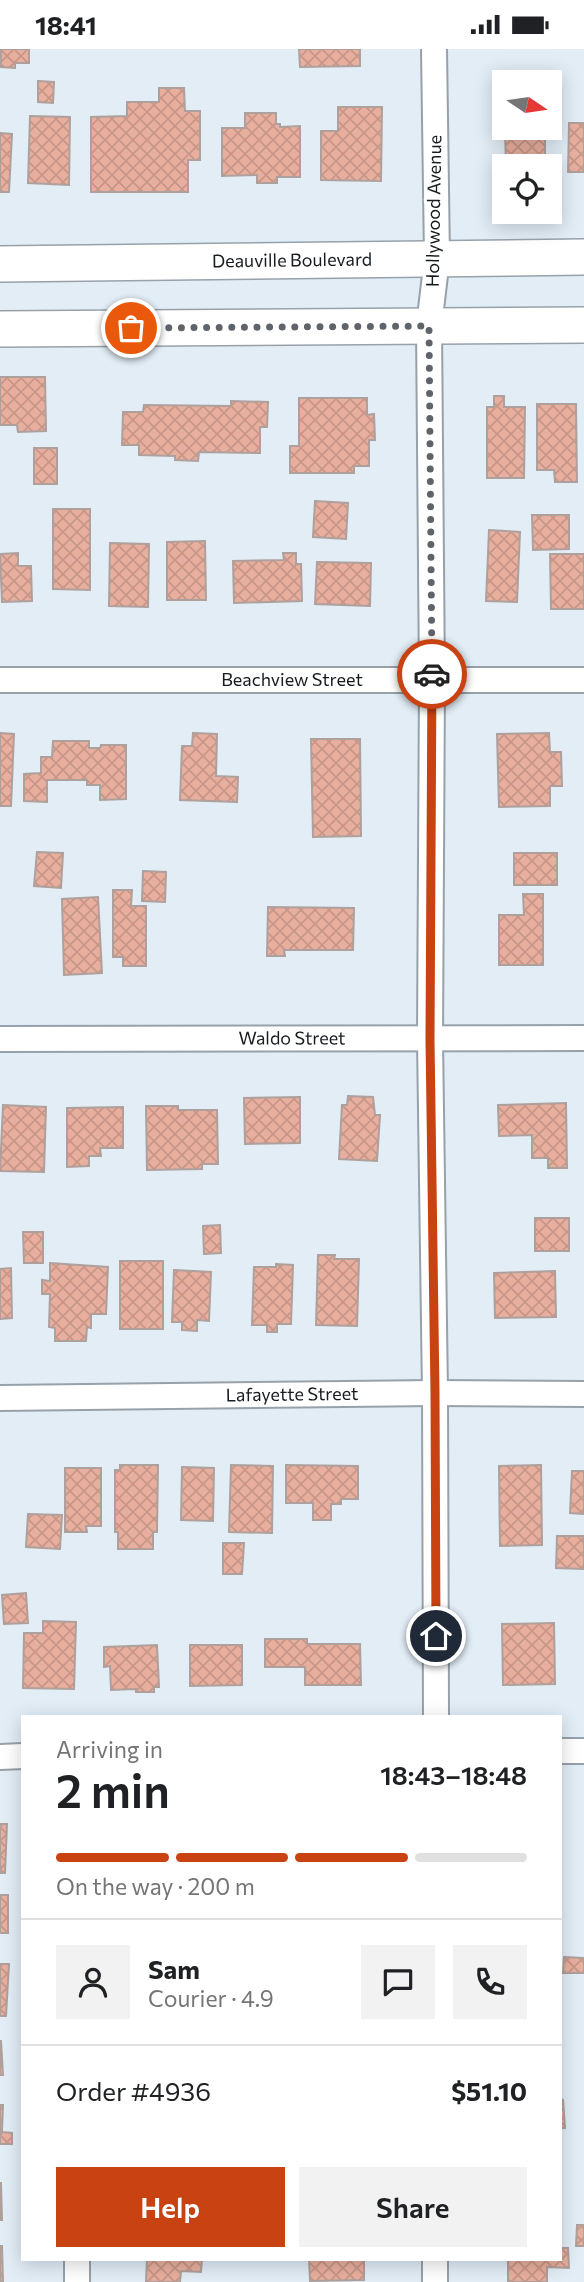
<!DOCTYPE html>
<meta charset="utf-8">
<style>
:root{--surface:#fff;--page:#f2f2f2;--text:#202124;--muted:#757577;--line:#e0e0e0;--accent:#c94211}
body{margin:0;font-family:Commissioner,sans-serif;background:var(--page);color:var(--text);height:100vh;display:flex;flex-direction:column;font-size:26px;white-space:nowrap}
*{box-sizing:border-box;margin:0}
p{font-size:23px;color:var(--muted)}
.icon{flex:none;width:38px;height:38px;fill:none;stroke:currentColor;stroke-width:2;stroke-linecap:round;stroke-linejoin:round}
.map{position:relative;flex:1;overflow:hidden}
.drawer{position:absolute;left:21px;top:1666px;width:541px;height:546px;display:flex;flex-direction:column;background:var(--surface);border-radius:0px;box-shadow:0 4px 18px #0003}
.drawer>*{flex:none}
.needle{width:46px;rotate:103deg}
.buttons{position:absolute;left:492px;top:21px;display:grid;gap:14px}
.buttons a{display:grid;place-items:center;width:70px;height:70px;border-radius:0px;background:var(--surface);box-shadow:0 4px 18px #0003;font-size:35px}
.pin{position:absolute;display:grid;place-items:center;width:60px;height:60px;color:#fff;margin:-30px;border:4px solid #fff;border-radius:50%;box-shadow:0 2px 7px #0007}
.courier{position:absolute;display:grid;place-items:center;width:70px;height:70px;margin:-35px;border:5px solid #c94211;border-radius:50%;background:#fff;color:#222;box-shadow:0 2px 9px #0007}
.overview em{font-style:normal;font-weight:600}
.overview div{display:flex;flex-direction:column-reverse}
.overview{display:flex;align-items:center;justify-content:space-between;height:119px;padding:0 35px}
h1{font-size:46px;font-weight:600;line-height:52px}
.bar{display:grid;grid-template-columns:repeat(4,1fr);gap:10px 7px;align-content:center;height:84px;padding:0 35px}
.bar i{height:9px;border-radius:5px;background:var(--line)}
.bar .current{background:var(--accent)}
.bar p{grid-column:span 4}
.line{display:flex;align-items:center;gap:18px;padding:0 35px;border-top:2px solid var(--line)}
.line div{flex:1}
.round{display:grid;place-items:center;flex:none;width:74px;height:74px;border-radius:0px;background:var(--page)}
.action{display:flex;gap:14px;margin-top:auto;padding:14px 35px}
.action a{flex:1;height:80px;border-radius:0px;background:var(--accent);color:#fff;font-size:28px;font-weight:600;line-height:80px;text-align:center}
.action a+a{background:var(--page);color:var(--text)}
.status{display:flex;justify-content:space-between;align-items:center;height:49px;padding:0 35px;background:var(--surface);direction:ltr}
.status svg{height:19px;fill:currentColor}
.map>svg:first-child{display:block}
.building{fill:url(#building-cross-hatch);stroke:#aea09c;stroke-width:2}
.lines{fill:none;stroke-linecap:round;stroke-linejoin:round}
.street-casing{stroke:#97a1aa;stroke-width:28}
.secondary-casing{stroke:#97a1aa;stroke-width:38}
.street{stroke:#fff;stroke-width:24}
.secondary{stroke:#fff;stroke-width:35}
.done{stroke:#5e646a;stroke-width:7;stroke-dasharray:0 12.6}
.route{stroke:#c94211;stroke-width:9}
.labels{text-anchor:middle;stroke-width:6;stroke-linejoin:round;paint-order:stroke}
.street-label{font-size:18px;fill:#171b1f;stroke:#fff}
</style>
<div class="status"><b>18:41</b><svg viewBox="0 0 49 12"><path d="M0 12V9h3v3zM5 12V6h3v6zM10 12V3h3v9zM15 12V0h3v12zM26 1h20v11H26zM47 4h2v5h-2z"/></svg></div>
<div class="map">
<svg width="584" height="2233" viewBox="0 0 584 2233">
<defs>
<pattern id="building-cross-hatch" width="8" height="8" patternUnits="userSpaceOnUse" patternTransform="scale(1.75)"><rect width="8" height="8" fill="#e9af9e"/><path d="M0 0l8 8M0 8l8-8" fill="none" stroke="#c79688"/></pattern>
</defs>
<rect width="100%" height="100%" fill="#e2edf6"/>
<g class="building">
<polygon points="1,0 29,0 29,14 15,14 15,19 1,18"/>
<polygon points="299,0 360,0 360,17 300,18"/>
<polygon points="38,32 54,33 53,54 38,53"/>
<polygon points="159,39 184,39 185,62 200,62 200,111 188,111 188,143 91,143 91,68 127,67 127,53 159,53"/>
<polygon points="338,58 382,58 381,132 321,131 321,82 338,82"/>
<polygon points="245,64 276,64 276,75 280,75 280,78 300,77 300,128 277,128 277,134 257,134 257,126 222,127 222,79 245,79"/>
<polygon points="30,67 70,68 69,136 28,134"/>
<polygon points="569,74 584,74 584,123 568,123"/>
<polygon points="520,79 537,79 537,82 545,82 545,117 506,117 505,83 521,83"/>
<polygon points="0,84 12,85 9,143 0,143"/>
<polygon points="0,328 45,328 46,382 18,383 17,376 0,376"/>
<polygon points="494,347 504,347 504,358 525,358 524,429 487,429 487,358 494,358"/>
<polygon points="299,349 367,349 367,366 374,365 375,391 369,391 369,417 354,417 354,424 290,424 290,397 299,397"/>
<polygon points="231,352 268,353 267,378 260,378 260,404 199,403 198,412 175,411 175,407 139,406 139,396 122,396 123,363 143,363 144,356 231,357"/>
<polygon points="537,355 576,355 577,433 555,433 554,421 537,421"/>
<rect x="34" y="399" width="23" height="36"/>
<polygon points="315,452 348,454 346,490 313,488"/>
<polygon points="53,460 90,460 90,541 53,540"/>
<polygon points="532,466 569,466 569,500 533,501"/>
<polygon points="489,481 520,483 517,553 486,552"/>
<polygon points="205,492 206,551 167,551 167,493"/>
<polygon points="110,494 149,495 148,558 109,557"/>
<polygon points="18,504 18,517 31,517 32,552 2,553 0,505"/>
<polygon points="283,504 296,504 296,515 301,515 302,552 234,554 233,512 284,511"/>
<polygon points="550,505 584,505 584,560 551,560"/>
<polygon points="317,513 371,514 370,557 315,555"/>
<polygon points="0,684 14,685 11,757 0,757"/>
<polygon points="193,684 217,685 216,727 238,728 237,753 180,751 182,697 192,697"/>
<polygon points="549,684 550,703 561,703 562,737 550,737 550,757 499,758 497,685"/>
<polygon points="311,690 360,690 361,787 313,788"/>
<polygon points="53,692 89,692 89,699 100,699 101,696 126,696 126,750 100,751 100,736 87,736 87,731 47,731 47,753 24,752 24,725 41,724 41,708 52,708"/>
<polygon points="37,803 63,804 61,839 34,837"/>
<rect x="514" y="804" width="43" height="32"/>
<polygon points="143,822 166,823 165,853 142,852"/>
<polygon points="113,841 132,841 131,857 146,857 146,917 123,917 123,908 113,908"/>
<polygon points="523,845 543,845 543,916 499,916 499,866 524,866"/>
<polygon points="98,848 102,924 64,926 62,850"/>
<polygon points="268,858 354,859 353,901 284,901 285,907 267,907"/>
<polygon points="348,1047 373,1048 375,1066 380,1066 377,1112 339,1110 342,1056 347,1056"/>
<polygon points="300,1048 300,1094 245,1095 244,1049"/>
<polygon points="566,1054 567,1119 548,1119 548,1109 532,1109 532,1086 499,1087 498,1056"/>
<polygon points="3,1056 46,1058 44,1123 0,1122"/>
<polygon points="146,1057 178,1057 178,1061 217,1061 218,1115 202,1115 202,1120 147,1121"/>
<polygon points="123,1058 123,1099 100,1099 101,1107 89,1107 89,1117 67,1118 67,1059"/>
<rect x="535" y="1169" width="34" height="33"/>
<polygon points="220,1176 221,1204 204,1205 203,1177"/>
<polygon points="23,1183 43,1183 43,1214 24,1214"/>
<polygon points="318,1206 335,1206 334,1210 359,1210 357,1277 316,1276"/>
<rect x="120" y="1212" width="43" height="68"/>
<polygon points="50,1214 108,1218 106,1265 91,1265 91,1279 87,1278 86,1292 55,1292 55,1279 49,1278 50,1245 42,1245 42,1231 50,1232"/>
<polygon points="276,1215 293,1216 291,1275 277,1275 277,1283 267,1283 267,1276 252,1276 254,1218 276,1218"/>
<polygon points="11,1219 12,1269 0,1270 0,1220"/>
<polygon points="174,1221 211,1223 209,1272 197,1271 197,1282 182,1281 182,1273 172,1273"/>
<polygon points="555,1222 556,1268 495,1269 494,1224"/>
<polygon points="120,1416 158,1416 157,1483 153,1483 153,1500 118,1500 118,1483 115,1483 115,1421 120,1421"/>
<polygon points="231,1416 273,1417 272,1484 229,1483"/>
<polygon points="286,1416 358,1417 358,1450 341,1450 341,1455 331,1455 331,1471 313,1471 313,1454 286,1454"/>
<polygon points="541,1416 542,1496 500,1497 499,1417"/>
<polygon points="182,1418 214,1419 213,1472 181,1471"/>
<polygon points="65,1419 101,1419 101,1477 86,1477 87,1483 65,1483"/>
<polygon points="572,1422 584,1422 584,1465 570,1464"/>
<polygon points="28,1465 62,1466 60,1500 26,1498"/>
<polygon points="557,1487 584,1487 584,1520 556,1519"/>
<polygon points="223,1494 244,1494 242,1525 223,1525"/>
<polygon points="26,1544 28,1574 4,1575 2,1546"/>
<polygon points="43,1572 76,1573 74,1640 23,1639 24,1584 43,1584"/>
<polygon points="554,1574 555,1635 503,1636 502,1575"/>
<polygon points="265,1590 307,1590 307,1595 360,1595 361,1636 305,1636 305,1618 265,1618"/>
<polygon points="157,1596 159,1638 154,1638 154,1643 136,1643 136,1640 111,1641 110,1617 104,1618 104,1598"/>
<polygon points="190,1596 242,1596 242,1636 190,1637"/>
<polygon points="0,1775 7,1775 5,1824 0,1824"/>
<rect x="0" y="1846" width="8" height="38"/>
<polygon points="564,1908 584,1909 584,1924 563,1924"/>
<polygon points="0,1915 9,1915 6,1967 0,1967"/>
<polygon points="0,1992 1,1992 3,2026 0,2026"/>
<polygon points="560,2049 563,2051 565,2079 560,2079"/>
<polygon points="0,2056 3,2056 2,2083 12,2084 12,2095 0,2095"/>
<polygon points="0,2134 1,2134 2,2171 0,2171"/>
<polygon points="577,2176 584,2176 584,2197 576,2197"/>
<polygon points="0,2197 2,2197 3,2233 0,2233"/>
<polygon points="560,2199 568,2199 569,2219 547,2218 547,2233 508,2233 508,2210 560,2210"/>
<polygon points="147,2210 202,2210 201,2223 181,2222 180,2233 146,2233"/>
<polygon points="309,2210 364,2210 364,2231 310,2232"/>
</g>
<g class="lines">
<g class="street-casing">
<g id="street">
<polyline points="434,0 437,209 429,277 432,632 430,991 435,1344 436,1668"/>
<path id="s1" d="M0,631H584"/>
<path id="s2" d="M0,990L584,989"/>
<path id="s3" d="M0,1349L435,1344L584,1345"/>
<polyline points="560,1702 584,1702"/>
<polyline points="0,1708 23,1707"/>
<polyline points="77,2210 77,2233"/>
<polyline points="435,2233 435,2210"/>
</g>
</g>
<g class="secondary-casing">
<g id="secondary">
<path id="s4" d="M0,215L584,208"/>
<polyline points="0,280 584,276"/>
</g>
</g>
<use href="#street" class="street"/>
<use href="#secondary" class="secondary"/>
</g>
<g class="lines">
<polyline class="done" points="131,279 429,277 432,625"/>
<polyline class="route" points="432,625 430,991 435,1344 436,1587"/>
</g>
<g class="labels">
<g class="street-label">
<text transform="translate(434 162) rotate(-89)" y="6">Hollywood Avenue</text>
<text dy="6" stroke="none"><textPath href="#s4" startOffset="292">Deauville Boulevard</textPath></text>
<text dy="6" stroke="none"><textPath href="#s1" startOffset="292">Beachview Street</textPath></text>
<text dy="6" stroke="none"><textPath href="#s2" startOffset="292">Waldo Street</textPath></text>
<text dy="6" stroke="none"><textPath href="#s3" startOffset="292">Lafayette Street</textPath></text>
</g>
</g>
</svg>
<div class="buttons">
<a><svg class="needle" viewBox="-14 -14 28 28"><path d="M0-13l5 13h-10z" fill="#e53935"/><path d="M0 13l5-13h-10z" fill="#757577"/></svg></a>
<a><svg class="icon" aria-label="locate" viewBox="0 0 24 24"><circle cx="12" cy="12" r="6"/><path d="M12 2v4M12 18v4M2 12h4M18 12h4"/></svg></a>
</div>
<div class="pin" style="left:131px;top:279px;background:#ea580c"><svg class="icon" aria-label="bag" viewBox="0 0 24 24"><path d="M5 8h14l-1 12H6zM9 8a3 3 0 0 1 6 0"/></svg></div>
<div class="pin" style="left:436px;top:1587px;background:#1f2937"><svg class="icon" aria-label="home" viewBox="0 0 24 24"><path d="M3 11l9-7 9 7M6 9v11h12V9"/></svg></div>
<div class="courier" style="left:432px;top:625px"><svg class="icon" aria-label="car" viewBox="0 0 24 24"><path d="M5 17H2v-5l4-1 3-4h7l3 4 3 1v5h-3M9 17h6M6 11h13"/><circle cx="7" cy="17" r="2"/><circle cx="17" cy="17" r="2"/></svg></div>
<section class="drawer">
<div class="overview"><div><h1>2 min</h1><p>Arriving in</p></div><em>18:43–18:48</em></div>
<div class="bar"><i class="current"></i><i class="current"></i><i class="current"></i><i></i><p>On the way · 200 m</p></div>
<div class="line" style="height:126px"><a class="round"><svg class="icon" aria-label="person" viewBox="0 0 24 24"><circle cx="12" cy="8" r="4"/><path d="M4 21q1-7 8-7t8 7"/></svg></a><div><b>Sam</b><p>Courier · 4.9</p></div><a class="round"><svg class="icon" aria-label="chat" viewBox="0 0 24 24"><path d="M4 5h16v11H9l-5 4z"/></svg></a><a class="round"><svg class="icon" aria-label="phone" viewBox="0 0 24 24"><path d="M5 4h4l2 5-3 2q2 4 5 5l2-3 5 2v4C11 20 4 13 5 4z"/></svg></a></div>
<div class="line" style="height:91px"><div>Order #4936</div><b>$51.10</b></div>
<div class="action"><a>Help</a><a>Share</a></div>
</section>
</div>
